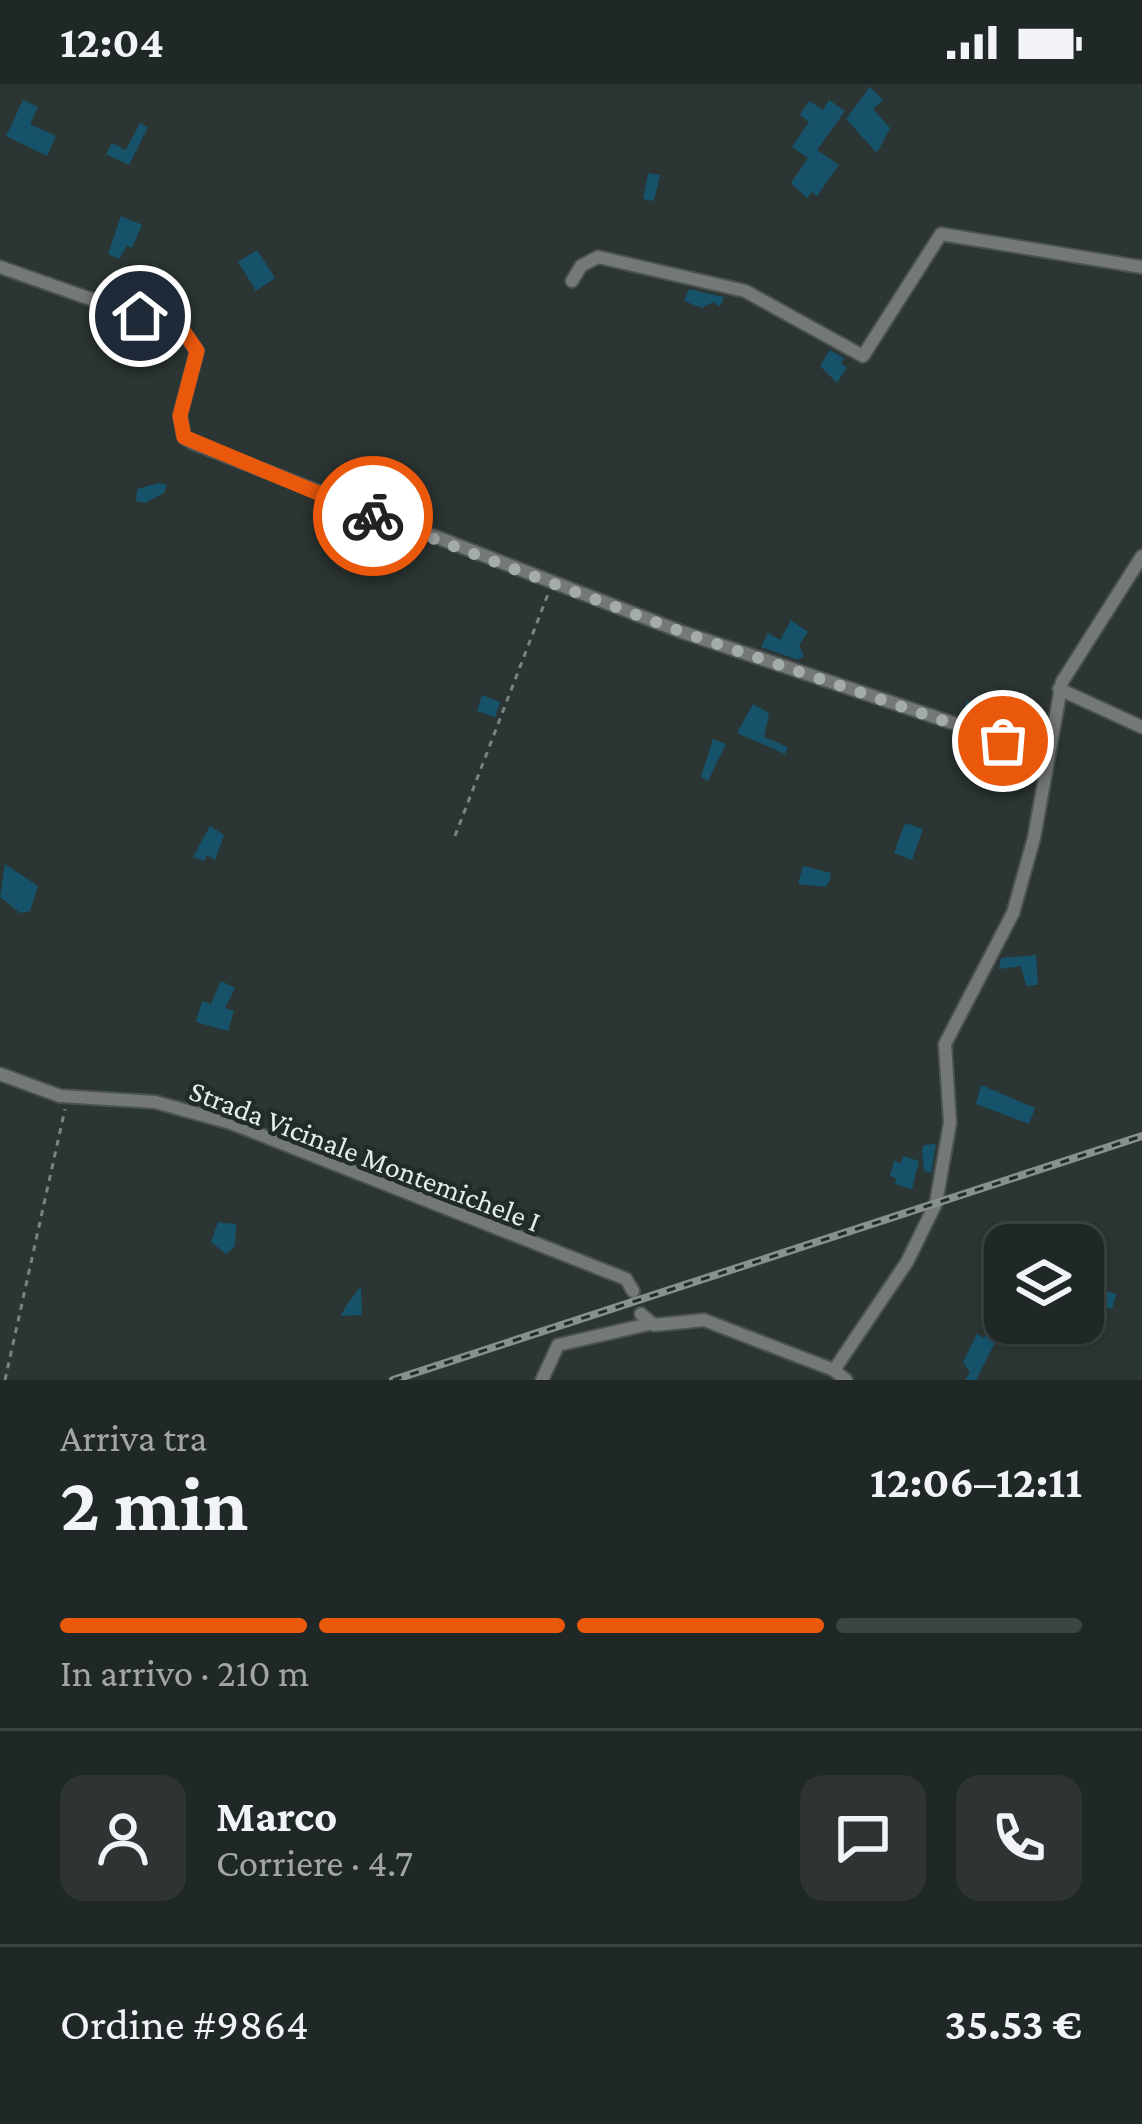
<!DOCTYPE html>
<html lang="it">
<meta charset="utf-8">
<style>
:root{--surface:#202827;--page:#2d3433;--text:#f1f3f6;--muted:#a2a6a7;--line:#3d4444;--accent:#ea580c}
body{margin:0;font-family:"Crimson Pro",serif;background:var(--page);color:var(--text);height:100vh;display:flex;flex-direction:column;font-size:45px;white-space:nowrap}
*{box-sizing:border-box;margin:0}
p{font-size:39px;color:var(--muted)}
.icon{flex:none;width:66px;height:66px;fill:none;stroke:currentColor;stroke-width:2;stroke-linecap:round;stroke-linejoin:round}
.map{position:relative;height:1296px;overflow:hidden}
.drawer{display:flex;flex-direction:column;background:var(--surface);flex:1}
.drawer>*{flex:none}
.controls{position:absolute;left:984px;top:1140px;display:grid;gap:24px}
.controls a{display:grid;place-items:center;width:120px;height:120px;border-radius:24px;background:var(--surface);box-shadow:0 3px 9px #0004,0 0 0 3px var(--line);font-size:60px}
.pin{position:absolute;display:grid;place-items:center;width:102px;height:102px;color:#fff;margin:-51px;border:6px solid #fff;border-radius:50%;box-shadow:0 3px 12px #0007}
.courier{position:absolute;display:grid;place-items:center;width:120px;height:120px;margin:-60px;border:9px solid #ea580c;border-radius:50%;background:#fff;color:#222;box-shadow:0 3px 15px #0007}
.summary em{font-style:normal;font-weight:700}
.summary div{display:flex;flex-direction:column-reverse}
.summary{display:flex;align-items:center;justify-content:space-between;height:204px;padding:0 60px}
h1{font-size:78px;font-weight:700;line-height:90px}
.bar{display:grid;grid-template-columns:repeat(4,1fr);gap:18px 12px;align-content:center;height:144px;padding:0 60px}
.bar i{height:15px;border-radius:9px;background:var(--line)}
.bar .current{background:var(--accent)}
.bar p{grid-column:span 4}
.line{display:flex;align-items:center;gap:30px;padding:0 60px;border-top:3px solid var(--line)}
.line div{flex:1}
.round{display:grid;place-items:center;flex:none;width:126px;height:126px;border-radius:24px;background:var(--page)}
.status{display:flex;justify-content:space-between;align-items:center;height:84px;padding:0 60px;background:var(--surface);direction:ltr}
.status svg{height:33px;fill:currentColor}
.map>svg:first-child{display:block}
.building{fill:#16536b}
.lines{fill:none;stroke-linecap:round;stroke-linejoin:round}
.minor-tunnel{stroke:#47504f;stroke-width:12;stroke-dasharray:12 6;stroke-linecap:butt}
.minor-casing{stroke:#495251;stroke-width:16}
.path{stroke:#7b8382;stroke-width:3;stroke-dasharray:6 6;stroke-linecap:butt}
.minor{stroke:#757976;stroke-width:12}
.rail-casing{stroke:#87908f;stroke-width:8}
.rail{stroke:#212b2a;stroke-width:3;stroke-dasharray:9;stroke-linecap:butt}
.done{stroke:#a4acab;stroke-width:12;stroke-dasharray:0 21.6}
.route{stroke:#ea580c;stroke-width:15}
.labels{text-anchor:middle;stroke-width:9;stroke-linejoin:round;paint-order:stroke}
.street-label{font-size:30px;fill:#e5eceb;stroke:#212b2a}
</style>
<div class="status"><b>12:04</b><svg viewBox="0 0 49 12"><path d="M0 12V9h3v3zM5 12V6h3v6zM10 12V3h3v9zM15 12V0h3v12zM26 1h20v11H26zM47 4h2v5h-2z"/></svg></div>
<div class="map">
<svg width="1142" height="1296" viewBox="0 0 1142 1296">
<rect width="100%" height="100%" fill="#2b3534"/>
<g class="building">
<polygon points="870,3 883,16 873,25 890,44 877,69 846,35"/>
<polygon points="23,16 38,23 30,40 56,52 47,72 6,52"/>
<polygon points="829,16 845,27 817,66 839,81 817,112 812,108 807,114 791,99 808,74 792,63 809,38 800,31 809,17 823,26"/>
<polygon points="140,39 148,43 129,81 106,70 112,59 126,66"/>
<polygon points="648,89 660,91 654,117 643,115"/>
<polygon points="121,132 142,141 132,164 127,162 119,175 108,170"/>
<polygon points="257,166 275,194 256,207 238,178"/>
<polygon points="689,205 697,207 724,213 720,223 713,218 702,224 684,217"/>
<polygon points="830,266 844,274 841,280 847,283 837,299 820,282"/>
<polygon points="158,399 167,401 164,409 145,419 136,417 137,405"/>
<polygon points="791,536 808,548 799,561 804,572 798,576 761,563 768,549 780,556"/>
<polygon points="482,611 500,618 495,633 477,627"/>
<polygon points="983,613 997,619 988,640 961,631 967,617 979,622"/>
<polygon points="753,620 769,629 764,653 788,663 785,670 737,649"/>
<polygon points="713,655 726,660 708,697 701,693"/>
<polygon points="905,739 923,745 912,776 894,769"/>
<polygon points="210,742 224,751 215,776 207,771 204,777 193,773"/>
<polygon points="5,780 38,802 30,827 20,829 0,813"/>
<polygon points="803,782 831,789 829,798 825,803 798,800"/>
<polygon points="1036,871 1038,901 1026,902 1021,882 999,885 1001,874"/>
<polygon points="221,897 235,904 225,924 234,927 228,947 196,938 202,917 211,920"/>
<polygon points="981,1001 1035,1024 1029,1040 976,1020"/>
<polygon points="936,1060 931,1089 924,1087 922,1067 924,1061"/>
<polygon points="903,1072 919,1077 912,1105 895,1100 896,1094 890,1092 894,1077 901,1079"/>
<polygon points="218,1138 236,1140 235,1162 226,1170 211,1158"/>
<polygon points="361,1202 362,1231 340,1232 349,1218"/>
<polygon points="1097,1204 1116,1210 1112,1225 1092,1220"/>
<polygon points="989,1244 1000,1249 976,1296 965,1296 970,1289 963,1278 977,1250 984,1254"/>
</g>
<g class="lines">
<polyline class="minor-tunnel" points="633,1207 641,1230"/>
<g class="minor-casing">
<g id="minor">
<polyline points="0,183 184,248 197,267 180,331 184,353 193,359 682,548 1048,671"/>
<polyline points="572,197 581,182 598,173 745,207 863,272 941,150 1142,183"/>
<polyline points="1059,605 1142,643"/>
<polyline points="0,990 60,1012 155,1018 231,1039 626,1195 633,1207"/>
<polyline points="641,1230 654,1241 704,1236 834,1286 846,1296"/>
<polyline points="834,1286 907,1178 936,1119 950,1039 945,960 1013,829 1034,754 1062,598 1142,472"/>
<polyline points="542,1296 558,1261 649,1240"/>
</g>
</g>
<g class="path">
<polyline points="455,752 548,510"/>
<polyline points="5,1296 65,1025"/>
</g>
<use href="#minor" class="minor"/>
<g class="rail-casing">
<polyline id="rail" points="393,1296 1142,1052"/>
</g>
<use href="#rail" class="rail"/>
</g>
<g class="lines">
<polyline class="done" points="373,432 682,548 1003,657"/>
<polyline class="route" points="140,232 184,248 197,267 180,332 184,353 373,432"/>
</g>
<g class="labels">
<g class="street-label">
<text transform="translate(365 1072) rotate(21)" y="10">Strada Vicinale Montemichele I</text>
</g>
</g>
</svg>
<div class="controls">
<a><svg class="icon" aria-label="layers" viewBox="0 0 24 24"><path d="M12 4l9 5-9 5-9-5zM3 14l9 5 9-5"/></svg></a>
</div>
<div class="pin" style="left:1003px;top:657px;background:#ea580c"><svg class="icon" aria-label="bag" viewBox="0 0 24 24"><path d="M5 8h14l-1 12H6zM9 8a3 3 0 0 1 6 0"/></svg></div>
<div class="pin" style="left:140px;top:232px;background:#1f2937"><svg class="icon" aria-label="home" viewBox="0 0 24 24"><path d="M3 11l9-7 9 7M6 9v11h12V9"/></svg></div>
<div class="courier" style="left:373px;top:432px"><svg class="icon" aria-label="bike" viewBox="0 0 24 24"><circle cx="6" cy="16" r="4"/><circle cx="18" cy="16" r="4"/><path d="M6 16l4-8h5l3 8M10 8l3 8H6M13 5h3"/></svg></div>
</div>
<section class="drawer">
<div class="summary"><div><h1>2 min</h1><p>Arriva tra</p></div><em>12:06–12:11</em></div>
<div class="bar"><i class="current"></i><i class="current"></i><i class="current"></i><i></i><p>In arrivo · 210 m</p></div>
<div class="line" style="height:216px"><a class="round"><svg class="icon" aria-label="person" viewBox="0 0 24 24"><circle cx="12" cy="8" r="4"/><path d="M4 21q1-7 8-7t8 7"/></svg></a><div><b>Marco</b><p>Corriere · 4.7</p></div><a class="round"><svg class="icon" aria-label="chat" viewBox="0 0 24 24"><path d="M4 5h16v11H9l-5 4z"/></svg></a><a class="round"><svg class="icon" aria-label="phone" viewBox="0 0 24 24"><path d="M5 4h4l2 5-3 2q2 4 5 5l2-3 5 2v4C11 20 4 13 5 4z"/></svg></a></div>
<div class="line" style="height:156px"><div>Ordine #9864</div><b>35.53 €</b></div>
</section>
